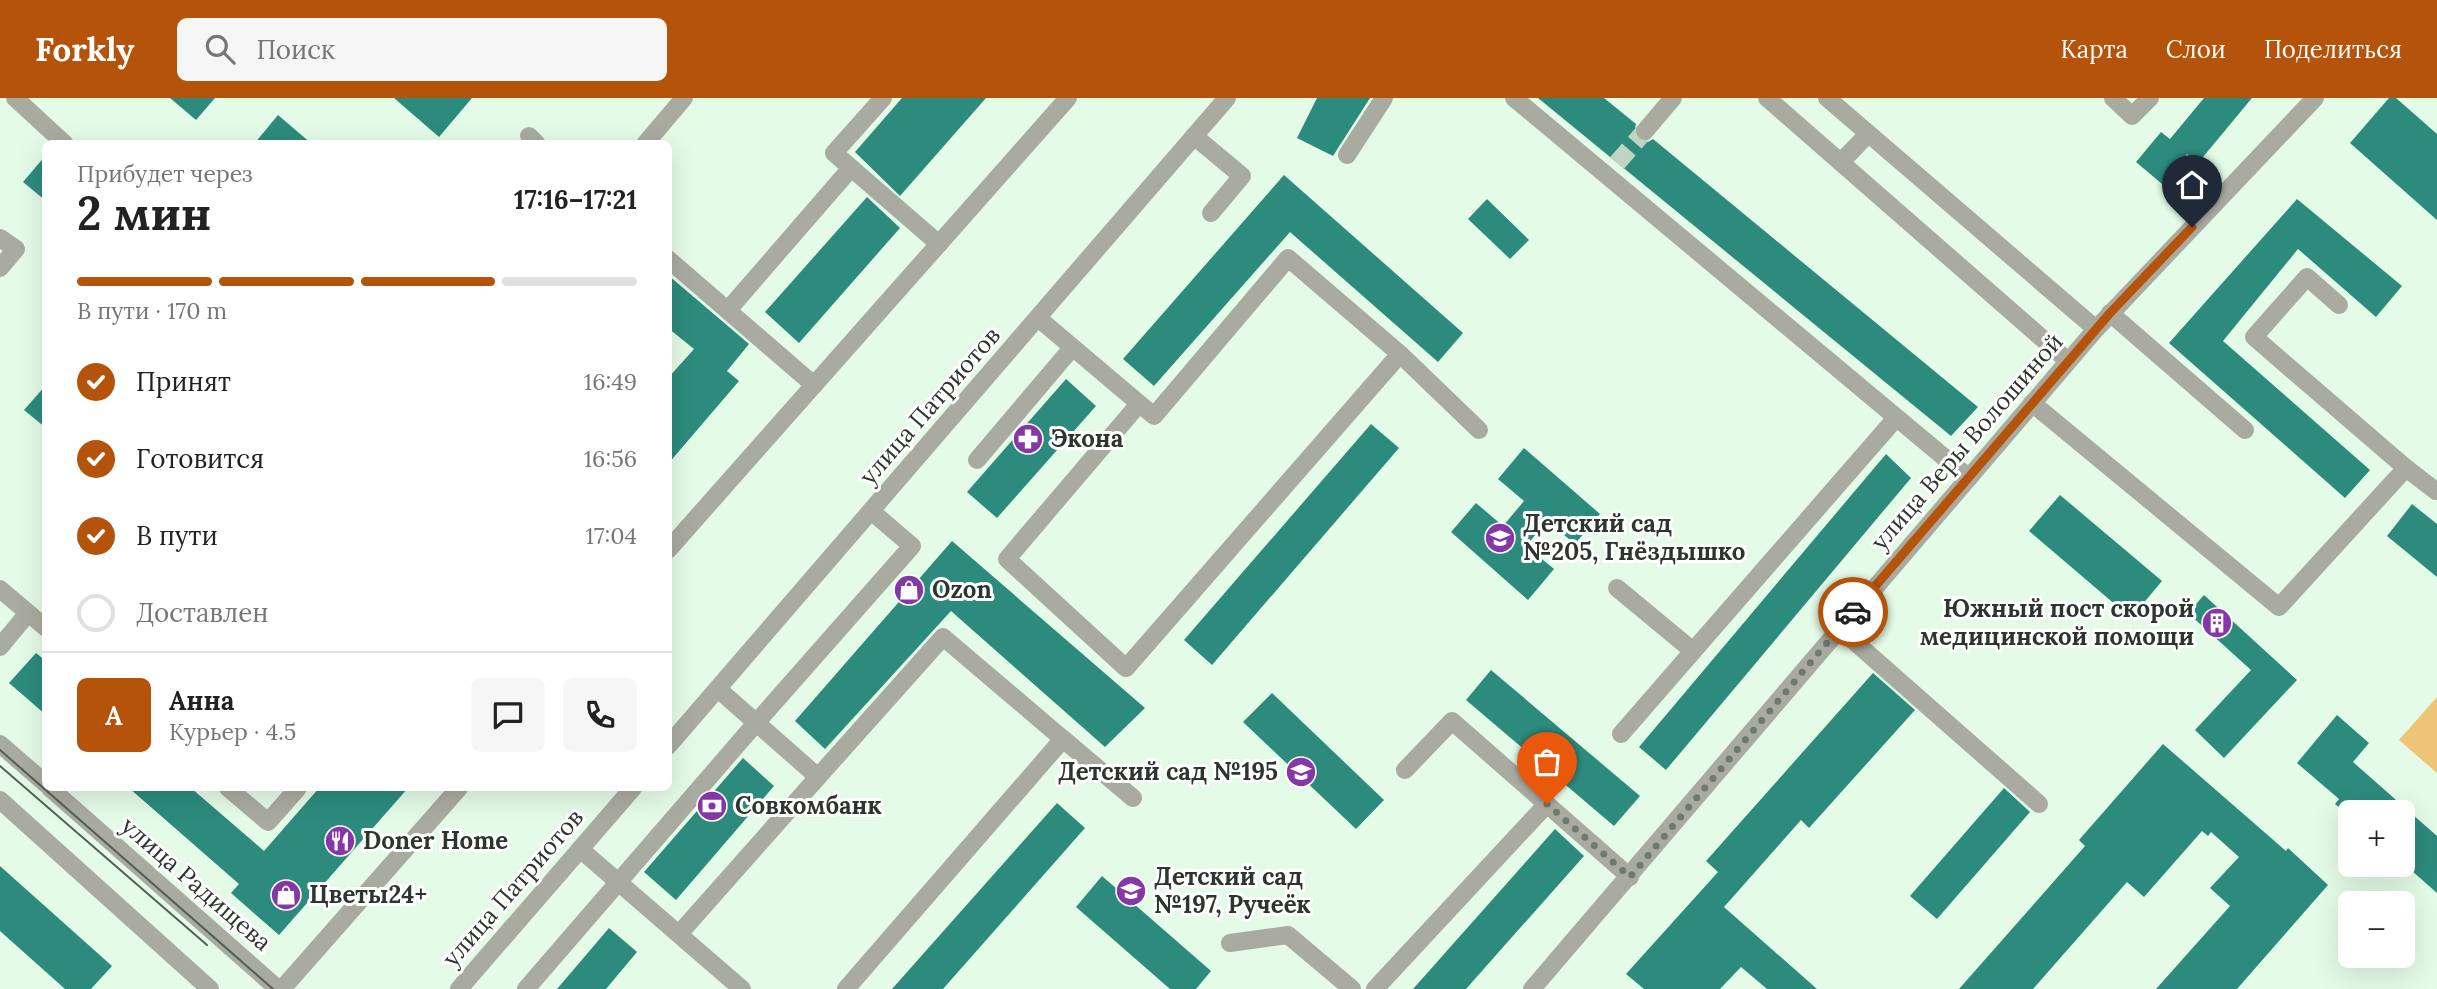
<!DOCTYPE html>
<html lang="ru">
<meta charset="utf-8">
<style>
:root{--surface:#fff;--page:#f6f6f6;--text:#222;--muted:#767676;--line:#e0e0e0;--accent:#b45309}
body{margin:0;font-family:Lora,serif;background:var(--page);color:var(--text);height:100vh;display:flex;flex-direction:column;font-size:26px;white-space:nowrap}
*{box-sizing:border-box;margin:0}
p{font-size:23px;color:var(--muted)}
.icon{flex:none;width:38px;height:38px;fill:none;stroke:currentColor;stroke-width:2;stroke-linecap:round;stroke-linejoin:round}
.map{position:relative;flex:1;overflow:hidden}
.panel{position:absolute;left:42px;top:42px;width:630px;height:651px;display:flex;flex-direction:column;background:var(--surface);border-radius:10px;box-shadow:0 7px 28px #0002}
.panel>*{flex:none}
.fabs{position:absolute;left:2338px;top:702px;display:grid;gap:14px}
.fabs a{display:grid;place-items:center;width:77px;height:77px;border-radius:10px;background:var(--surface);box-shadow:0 7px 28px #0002;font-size:35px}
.pin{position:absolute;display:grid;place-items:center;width:60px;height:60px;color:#fff;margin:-72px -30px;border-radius:50% 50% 50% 0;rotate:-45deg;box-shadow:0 0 7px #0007}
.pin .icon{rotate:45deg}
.courier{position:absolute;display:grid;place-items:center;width:70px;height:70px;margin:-35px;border:5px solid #b45309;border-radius:50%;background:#fff;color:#222;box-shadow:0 2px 9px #0007}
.overview em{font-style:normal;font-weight:700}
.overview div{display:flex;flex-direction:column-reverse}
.overview{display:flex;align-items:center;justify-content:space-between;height:119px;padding:0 35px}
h1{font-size:46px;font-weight:700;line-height:52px}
.bar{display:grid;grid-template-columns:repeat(4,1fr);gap:10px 7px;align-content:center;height:84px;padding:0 35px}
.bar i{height:9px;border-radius:5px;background:var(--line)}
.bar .active{background:var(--accent)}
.bar p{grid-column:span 4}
.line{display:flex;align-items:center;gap:18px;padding:0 35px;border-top:2px solid var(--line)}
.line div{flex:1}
.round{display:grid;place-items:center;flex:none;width:74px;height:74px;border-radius:10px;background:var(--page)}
ol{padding:0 35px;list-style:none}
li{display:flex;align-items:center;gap:21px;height:77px}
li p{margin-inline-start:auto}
li .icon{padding:7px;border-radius:50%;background:var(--accent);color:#fff;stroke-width:4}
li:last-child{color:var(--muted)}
li i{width:38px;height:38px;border:4px solid var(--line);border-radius:50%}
header{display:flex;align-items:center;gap:42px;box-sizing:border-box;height:98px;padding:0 35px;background:var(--accent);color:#fff}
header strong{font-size:33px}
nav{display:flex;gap:38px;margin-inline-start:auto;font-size:24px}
.search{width:490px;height:63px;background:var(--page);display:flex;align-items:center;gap:18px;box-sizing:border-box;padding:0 24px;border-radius:10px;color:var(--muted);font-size:26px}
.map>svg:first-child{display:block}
.green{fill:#eec477}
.building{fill:#2c8b7d}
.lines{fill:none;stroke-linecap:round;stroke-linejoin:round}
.minor-tunnel{stroke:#bfd4c2;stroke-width:18;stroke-dasharray:18 9;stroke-linecap:butt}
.minor{stroke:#a9aba0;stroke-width:18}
.tram{stroke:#535f55;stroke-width:2}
.done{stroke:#6d7b6f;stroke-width:7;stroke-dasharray:0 12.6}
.route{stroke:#b45309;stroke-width:9}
.labels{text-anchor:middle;stroke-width:6;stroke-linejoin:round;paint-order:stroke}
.street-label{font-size:24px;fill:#2d362e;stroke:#fff}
.poi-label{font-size:24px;font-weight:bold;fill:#2d362e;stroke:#fff;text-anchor:start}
</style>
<header>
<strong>Forkly</strong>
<div class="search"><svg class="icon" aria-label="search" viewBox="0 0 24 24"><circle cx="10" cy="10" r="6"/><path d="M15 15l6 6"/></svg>Поиск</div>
<nav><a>Карта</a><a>Слои</a><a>Поделиться</a></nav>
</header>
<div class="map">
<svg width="2437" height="891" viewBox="0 0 2437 891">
<rect width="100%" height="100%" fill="#e4fbe7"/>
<polygon class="green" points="2437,599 2437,675 2399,642"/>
<g class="building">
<polygon points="170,0 215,0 196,22"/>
<polygon points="394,0 472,0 439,39"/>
<polygon points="902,0 986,0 900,98 855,54"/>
<polygon points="1317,0 1370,0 1333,58 1297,40"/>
<polygon points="1538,0 1604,0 1636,26 1634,36 1638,42 1648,44 1653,41 1978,309 1951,338"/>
<polygon points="2204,0 2252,0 2198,65 2187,56 2162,86 2136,64 2161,34 2170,41"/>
<polygon points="2389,0 2396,0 2437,36 2437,122 2350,45"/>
<polygon points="278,17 312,46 254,46"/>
<polygon points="46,57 46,103 23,84"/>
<polygon points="1284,77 1463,235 1438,264 1290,134 1154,288 1123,261"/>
<polygon points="867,99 900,130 799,245 765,214"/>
<polygon points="1487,101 1529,142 1510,161 1468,121"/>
<polygon points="2297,101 2402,188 2376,219 2298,151 2223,243 2370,372 2345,400 2169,245"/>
<polygon points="668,177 749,246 727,273 739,283 668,366 668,280 694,251 668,230"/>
<polygon points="1066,281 1096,308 997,420 967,394"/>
<polygon points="46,287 46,330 24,312"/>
<polygon points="1371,326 1399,350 1212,567 1184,542"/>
<polygon points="1524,350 1600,416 1575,446 1547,423 1526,448 1554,471 1528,502 1451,434 1476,405 1503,428 1524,403 1498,381"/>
<polygon points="1886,356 1911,380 1666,672 1639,649"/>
<polygon points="2060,397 2162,483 2131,520 2029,433"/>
<polygon points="2412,406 2437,426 2437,479 2387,438"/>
<polygon points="952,443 1145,610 1105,649 951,513 825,651 795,623"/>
<polygon points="2204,497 2297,582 2224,660 2195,632 2251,572 2188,515"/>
<polygon points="36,555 46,563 46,617 9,585"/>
<polygon points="1491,572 1640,698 1614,728 1466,602"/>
<polygon points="1873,575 1915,612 1809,730 1801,722 1724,809 1817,891 1767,891 1741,869 1720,891 1644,891 1626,876 1718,774 1706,763"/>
<polygon points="1272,595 1384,702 1356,731 1243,624"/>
<polygon points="2337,617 2369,645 2353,664 2437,738 2437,795 2403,765 2403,714 2345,714 2335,706 2339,701 2297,665"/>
<polygon points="2163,646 2286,753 2288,750 2328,787 2237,891 2156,891 2230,808 2210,790 2239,759 2211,734 2208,738 2202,733 2144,799 2127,784 2033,891 1959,891 2085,748 2079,742"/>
<polygon points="743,660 774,688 676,802 644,774"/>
<polygon points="129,690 191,690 264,753 319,690 408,690 279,837 231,795 239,786"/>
<polygon points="2004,690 2030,714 1937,821 1910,798"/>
<polygon points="1057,705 1085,730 943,891 892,891"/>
<polygon points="1555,731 1584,758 1466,891 1413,891"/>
<polygon points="0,768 112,868 91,891 65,891 0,833"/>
<polygon points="1102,778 1211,873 1196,891 1170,891 1076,809"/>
<polygon points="609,830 637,854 606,891 557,891"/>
</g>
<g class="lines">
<polyline class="minor-tunnel" points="1617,65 1645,33"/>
<g class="minor">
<polyline points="15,0 65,46"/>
<polyline points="883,0 834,55 939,146"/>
<polyline points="1514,0 1969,380"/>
<polyline points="1767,0 2068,263"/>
<polyline points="1827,0 2096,231"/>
<polyline points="2113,0 2132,18 2150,0"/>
<polyline points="1645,33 1673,0"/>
<polyline points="529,38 537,46"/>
<polyline points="1194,38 1242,78 1211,115"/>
<polyline points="645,46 684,0"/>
<polyline points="1347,57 1384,0"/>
<polyline points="1841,64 1868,36"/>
<polyline points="0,140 16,151 0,170"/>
<polyline points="668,161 814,287"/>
<polyline points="2339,207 2307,179 2254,239 2406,370"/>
<polyline points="728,212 851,70"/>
<polyline points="2110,215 2245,332"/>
<polyline points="1038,220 1154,318 1288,160 1400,256 1126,570 1007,461 1138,307"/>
<polyline points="1400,256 1479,332"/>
<polyline points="2032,305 2279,509 2406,370 2436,393 2437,392"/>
<polyline points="977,362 1072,250"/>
<polyline points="668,452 1068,0"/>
<polyline points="1617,490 1693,553"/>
<polyline points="0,491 46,530"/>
<polyline points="1839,530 2039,706"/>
<polyline points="0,549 28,515"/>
<polyline points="718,591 818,679 943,539 1063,641 846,891"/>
<polyline points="1621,636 1896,320"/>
<polyline points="1063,641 1133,700"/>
<polyline points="0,646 46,686"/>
<polyline points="668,648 1227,0"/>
<polyline points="1405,672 1452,623 1630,779"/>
<polyline points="50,690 278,891"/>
<polyline points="228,690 268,724 298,690"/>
<polyline points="0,702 210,891"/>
<polyline points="580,751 742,891"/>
<polyline points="679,836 818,679"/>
<polyline points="1230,845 1288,837 1352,891"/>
<polyline points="282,891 459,690"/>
<polyline points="459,891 633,690"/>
<polyline points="526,891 756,625 912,448 871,413"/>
<polyline points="1375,891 1547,706"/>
<polyline points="1532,891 2096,231 2315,0"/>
</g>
<g class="tram">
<polyline points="0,652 273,891"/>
<polyline points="0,668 207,847"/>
</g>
</g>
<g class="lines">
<polyline class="done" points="1547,706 1630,779 1853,514"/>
<polyline class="route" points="1853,514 2110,215 2192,129"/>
</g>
<defs>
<g id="pharmacy-disc" transform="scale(1.575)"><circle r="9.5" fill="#8637a7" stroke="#fff"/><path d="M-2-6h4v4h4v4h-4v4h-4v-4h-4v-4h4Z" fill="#fff"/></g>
<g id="school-disc" transform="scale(1.575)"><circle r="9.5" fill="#8637a7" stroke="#fff"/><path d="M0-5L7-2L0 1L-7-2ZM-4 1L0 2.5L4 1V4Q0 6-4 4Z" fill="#fff"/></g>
<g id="shop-disc" transform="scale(1.575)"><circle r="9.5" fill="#8637a7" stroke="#fff"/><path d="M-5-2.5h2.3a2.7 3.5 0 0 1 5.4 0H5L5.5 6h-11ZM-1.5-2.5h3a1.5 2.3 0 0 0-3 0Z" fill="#fff"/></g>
<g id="building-disc" transform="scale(1.575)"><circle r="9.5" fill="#8637a7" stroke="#fff"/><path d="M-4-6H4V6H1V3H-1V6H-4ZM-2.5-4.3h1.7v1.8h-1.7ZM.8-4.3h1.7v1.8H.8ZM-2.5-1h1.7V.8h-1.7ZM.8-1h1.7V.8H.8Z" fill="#fff"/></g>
<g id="bank-disc" transform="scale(1.575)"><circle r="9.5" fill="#8637a7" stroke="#fff"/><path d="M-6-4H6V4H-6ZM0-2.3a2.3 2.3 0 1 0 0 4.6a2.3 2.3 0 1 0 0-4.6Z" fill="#fff"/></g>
<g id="restaurant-disc" transform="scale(1.575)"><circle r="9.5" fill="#8637a7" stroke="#fff"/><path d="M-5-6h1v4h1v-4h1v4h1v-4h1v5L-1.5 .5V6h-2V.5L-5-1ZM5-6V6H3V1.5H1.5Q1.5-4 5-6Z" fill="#fff"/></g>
</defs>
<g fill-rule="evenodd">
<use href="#pharmacy-disc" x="1028" y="341"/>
<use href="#school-disc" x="1500" y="440"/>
<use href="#shop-disc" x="909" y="492"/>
<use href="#building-disc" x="2217" y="525"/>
<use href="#school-disc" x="1301" y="674"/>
<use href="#bank-disc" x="712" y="708"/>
<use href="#restaurant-disc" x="340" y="743"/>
<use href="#school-disc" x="1131" y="793"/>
<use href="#shop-disc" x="286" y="797"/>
</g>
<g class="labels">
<g class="street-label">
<text transform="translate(930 308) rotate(-49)" y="8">улица Патриотов</text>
<text transform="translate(1967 344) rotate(-49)" y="8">улица Веры Волошиной</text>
<text transform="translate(196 786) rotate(41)" y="8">улица Радищева</text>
<text transform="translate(513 790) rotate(-49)" y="8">улица Патриотов</text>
</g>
<g class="poi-label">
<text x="1051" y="349">Экона</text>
<text x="1523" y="434">Детский сад<tspan x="1523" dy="28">№205, Гнёздышко</tspan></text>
<text x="932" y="500">Ozon</text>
<text x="2194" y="519" text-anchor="end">Южный пост скорой<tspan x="2194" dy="28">медицинской помощи</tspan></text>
<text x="1278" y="682" text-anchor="end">Детский сад №195</text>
<text x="735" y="716">Совкомбанк</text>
<text x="363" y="751">Doner Home</text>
<text x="1154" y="787">Детский сад<tspan x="1154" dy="28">№197, Ручеёк</tspan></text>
<text x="309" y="805">Цветы24+</text>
</g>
</g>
</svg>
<div class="fabs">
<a>+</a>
<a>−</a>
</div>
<div class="pin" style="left:1547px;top:706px;background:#ea580c"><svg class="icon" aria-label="bag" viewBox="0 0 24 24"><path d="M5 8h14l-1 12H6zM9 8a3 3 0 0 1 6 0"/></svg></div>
<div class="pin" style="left:2192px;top:129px;background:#1f2937"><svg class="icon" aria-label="home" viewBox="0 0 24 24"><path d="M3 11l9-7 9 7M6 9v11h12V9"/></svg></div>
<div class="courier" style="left:1853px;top:514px"><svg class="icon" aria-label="car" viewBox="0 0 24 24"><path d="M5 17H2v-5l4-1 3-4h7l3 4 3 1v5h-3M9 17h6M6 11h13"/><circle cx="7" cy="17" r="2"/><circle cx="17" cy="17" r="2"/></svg></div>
<section class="panel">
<div class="overview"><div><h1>2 мин</h1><p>Прибудет через</p></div><em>17:16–17:21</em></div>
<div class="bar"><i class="active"></i><i class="active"></i><i class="active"></i><i></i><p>В пути · 170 m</p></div>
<ol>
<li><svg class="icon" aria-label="check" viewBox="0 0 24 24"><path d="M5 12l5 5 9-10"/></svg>Принят<p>16:49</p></li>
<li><svg class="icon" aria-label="check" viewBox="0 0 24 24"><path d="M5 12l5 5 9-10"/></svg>Готовится<p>16:56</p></li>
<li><svg class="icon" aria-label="check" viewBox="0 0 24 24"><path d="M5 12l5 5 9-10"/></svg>В пути<p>17:04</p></li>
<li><i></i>Доставлен</li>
</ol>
<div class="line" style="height:126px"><b class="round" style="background:var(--accent);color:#fff">А</b><div><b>Анна</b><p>Курьер · 4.5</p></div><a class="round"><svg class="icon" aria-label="chat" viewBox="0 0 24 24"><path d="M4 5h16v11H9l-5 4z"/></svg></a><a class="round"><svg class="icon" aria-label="phone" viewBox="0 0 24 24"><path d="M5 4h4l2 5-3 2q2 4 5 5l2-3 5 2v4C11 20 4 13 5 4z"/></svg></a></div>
</section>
</div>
